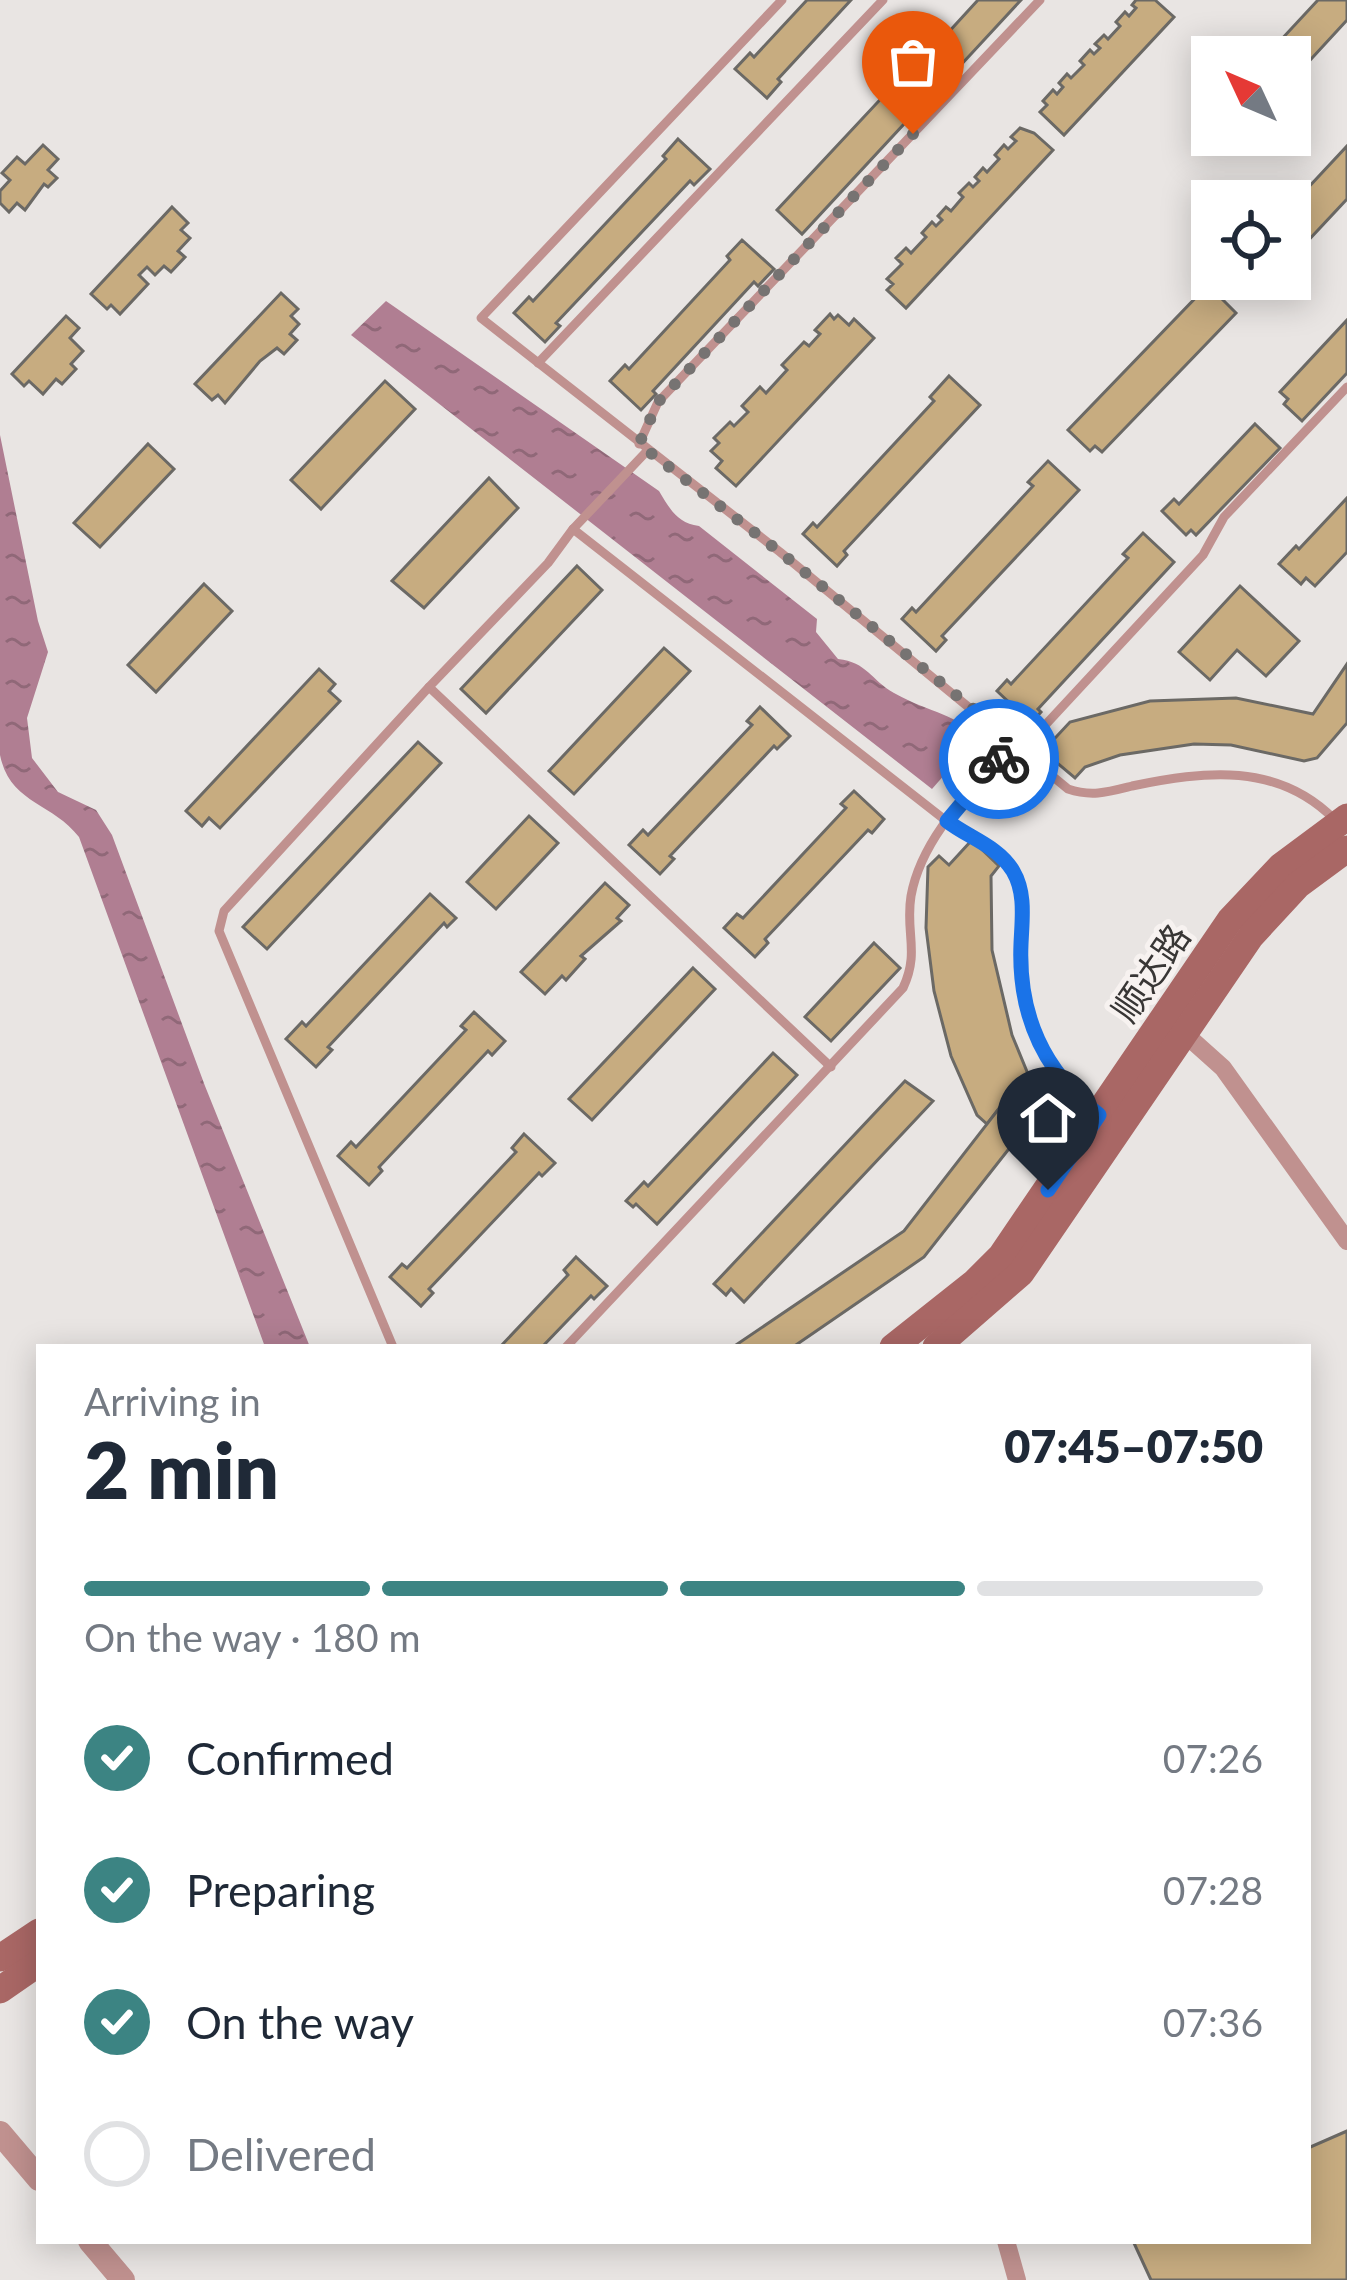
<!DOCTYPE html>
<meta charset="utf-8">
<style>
:root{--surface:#fff;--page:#f2f2f3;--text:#1f2937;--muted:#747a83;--line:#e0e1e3;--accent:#3c8483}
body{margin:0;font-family:Lato,"Noto Sans SC",sans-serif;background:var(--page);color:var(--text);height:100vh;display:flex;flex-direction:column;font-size:45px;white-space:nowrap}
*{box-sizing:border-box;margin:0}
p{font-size:39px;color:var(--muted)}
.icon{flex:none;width:66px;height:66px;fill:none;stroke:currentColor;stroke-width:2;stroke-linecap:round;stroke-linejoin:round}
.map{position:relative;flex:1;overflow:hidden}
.drawer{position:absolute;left:36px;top:1344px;width:1275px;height:900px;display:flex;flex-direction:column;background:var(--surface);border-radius:0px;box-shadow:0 6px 30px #0003}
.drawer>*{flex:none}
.needle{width:78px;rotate:314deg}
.tools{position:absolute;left:1191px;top:36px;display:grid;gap:24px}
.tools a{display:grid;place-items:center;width:120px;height:120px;border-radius:0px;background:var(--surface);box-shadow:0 6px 30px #0003;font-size:60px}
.pin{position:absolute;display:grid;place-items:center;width:102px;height:102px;color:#fff;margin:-123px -51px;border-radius:50% 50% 50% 0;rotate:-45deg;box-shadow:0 0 12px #0007}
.pin .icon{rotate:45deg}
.courier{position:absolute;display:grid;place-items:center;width:120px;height:120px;margin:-60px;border:9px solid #1a73e8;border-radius:50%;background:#fff;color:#222;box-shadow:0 3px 15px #0007}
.head em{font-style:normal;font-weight:800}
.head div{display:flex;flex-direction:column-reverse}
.head{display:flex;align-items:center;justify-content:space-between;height:204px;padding:0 48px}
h1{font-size:78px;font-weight:800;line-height:90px}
.bar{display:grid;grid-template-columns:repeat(4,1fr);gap:18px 12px;align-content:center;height:144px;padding:0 48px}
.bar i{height:15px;border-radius:9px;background:var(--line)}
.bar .active{background:var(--accent)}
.bar p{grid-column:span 4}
ol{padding:0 48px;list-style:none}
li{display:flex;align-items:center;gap:36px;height:132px}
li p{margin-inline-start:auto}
li .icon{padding:12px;border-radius:50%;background:var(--accent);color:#fff;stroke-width:4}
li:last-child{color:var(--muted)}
li i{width:66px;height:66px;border:6px solid var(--line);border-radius:50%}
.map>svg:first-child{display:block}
.water{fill:url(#water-ripples)}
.building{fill:#c7ac80;stroke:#6b6965;stroke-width:3}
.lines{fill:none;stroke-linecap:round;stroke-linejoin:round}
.service{stroke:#c0918f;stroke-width:9}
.minor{stroke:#c0918f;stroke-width:18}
.tertiary{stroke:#c0918f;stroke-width:24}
.secondary{stroke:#a96765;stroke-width:27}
.done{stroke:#767372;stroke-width:12;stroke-dasharray:0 21.6}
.route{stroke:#1a73e8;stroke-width:15}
.labels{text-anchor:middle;stroke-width:10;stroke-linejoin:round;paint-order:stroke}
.street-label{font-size:36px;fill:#383635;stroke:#f7f2f0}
</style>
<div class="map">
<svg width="1347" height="2280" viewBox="0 0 1347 2280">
<defs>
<pattern id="water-ripples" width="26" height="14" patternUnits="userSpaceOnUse" patternTransform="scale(3)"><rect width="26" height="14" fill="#b07e92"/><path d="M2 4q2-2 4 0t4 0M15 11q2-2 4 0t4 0" fill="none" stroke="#906878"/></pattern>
</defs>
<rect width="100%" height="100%" fill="#e9e5e3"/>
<g class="water">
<path d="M386,301L659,491C670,509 677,523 699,526L817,619L816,632L838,659C867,662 871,680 894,693C933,715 953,710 987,745L961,772L953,765L932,789L351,335Z"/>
<path d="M0,435L38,621L48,652L27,718L32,758L58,792L96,810L112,835L205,1086L310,1347H265L79,837C52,802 10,804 0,755Z"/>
</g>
<g class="building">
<polygon points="807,0 851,0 778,79 781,82 767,98 735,69 750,53 754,57"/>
<polygon points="978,0 1021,0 947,80 924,59"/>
<polygon points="1136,0 1155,0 1174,17 1064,135 1040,112 1047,105 1043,101 1053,90 1057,94 1063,87 1059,83 1067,74 1071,78 1084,65 1080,61 1090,50 1094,54 1100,48 1095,44 1104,35 1108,39 1120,26 1116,22 1125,12 1129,16 1136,8 1132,5"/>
<polygon points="1318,0 1347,0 1347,20 1290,82 1290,57 1265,57"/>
<polygon points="904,74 929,97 802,234 777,210"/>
<polygon points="1020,128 1034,133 1053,150 906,308 887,290 893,284 887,279 902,264 896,258 906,248 911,253 926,237 922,233 932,222 936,226 942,220 938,216 946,207 951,211 963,197 959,193 969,183 973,187 979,181 975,177 983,168 987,172 999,159 995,155 1004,145 1008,149 1016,141 1011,137"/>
<polygon points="678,139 710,169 694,185 690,181 556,323 560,326 545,342 514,313 529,297 533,301 666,159 663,156"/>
<polygon points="43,145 58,159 48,170 57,178 48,187 44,184 25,210 17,203 9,212 0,203 0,191 10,180 2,173 17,157 25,164"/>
<polygon points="1347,146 1347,199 1290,260 1290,207"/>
<polygon points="172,207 188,223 181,230 190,238 178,251 185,257 171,272 164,266 155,275 147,267 139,275 148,284 120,314 111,305 107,309 91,294"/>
<polygon points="742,240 774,269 758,286 754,282 653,391 656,394 641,410 610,381 625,365 629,369 730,260 727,256"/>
<polygon points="1208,285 1236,313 1102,452 1095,446 1090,451 1068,430"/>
<polygon points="281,293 298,309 291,316 299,324 290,334 297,340 284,354 277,348 260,361 225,403 218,395 212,400 195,384"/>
<polygon points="830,314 834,319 838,315 849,325 854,319 874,338 736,486 716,468 722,461 711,451 719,443 714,438 730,422 734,426 748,412 742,406 760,387 766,393 787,370 782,365 804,342 809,346 820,334 815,330"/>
<polygon points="66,316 79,328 70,338 83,351 71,364 76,369 62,384 56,379 43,394 29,381 24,386 12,374"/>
<polygon points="1347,320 1347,373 1302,421 1284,404 1288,399 1280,392"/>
<polygon points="949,376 980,405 844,551 847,555 837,566 803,534 813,523 817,527 934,401 930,397"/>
<polygon points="385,381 415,409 321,509 291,480"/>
<polygon points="1255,424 1280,448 1196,535 1191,530 1186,535 1162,511 1174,499 1179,504"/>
<polygon points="148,444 174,469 100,547 74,523"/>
<polygon points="1048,461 1079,490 942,636 946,640 936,651 902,619 912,608 916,612 1033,486 1028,482"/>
<polygon points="489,478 518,508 424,608 392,581"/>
<polygon points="1347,498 1347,552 1315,586 1306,578 1301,584 1279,564 1296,546 1299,549"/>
<polygon points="1143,533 1174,562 1038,709 1041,712 1031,723 997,691 1007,680 1011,684 1128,558 1123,554"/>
<polygon points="577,566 602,590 486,713 461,689"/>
<polygon points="204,584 232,611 156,692 128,665"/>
<polygon points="1240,586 1299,641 1266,676 1237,650 1210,680 1179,652"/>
<polygon points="664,648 690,671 574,794 549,771"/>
<polygon points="1347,664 1347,723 1317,758 1304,761 1231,745 1194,744 1120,755 1085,767 1075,778 1043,751 1070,722 1150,701 1236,698 1313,714"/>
<polygon points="319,669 335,684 329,691 340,701 220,828 209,818 202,826 186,811"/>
<polygon points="760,707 790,736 777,749 774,746 670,856 674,859 660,874 629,845 643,830 648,835 752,725 747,721"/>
<polygon points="418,742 441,763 267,949 243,927"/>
<polygon points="854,791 884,819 872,833 868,830 765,939 768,943 755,957 724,928 737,914 743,918 846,808 841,804"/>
<polygon points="529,816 558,843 496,909 467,882"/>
<polygon points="972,840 999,866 991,876 992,950 1012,1035 1037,1096 1037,1108 1030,1122 1004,1102 987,1124 977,1115 951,1056 934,991 926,928 928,867 939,856 949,865"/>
<polygon points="605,883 629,905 617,918 621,921 581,956 585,959 566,980 562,976 545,994 521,972"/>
<polygon points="430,894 456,918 447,927 444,923 328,1047 332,1050 316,1067 286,1039 302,1022 306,1026"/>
<polygon points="874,943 900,968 831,1041 805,1017"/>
<polygon points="693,968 715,989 592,1120 569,1099"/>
<polygon points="474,1012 505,1041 492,1055 488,1051 379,1167 382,1171 369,1185 338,1156 351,1142 356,1147 466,1030 461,1026"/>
<polygon points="773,1053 797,1075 657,1224 636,1204 633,1207 626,1201 644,1182 648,1186"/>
<polygon points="905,1081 933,1101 744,1302 731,1289 726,1295 714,1284"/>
<polygon points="1004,1102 1030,1122 924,1257 793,1347 733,1347 904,1231"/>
<polygon points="524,1134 555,1163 542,1176 539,1173 429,1289 433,1293 421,1306 390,1277 402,1264 407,1268 516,1152 512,1148"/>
<polygon points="576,1257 607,1286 594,1299 591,1296 542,1347 500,1347 568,1275 564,1270"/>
<polygon points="1347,2131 1347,2280 1151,2280 1133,2241 1308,2241 1308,2148"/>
</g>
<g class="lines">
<g class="service">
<path d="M782,0L481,318L780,552L1068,789C1092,797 1108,792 1132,786C1205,771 1277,762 1334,819"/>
<polyline points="538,363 883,0"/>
<polyline points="639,444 658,402 1040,0"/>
<path d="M647,451L573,529L963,834C1045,873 1015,903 1020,976C1024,1031 1052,1078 1094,1112"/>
<polyline points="573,529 548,563 429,687 831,1067"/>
<polyline points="1023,749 1203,555 1224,517 1347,387"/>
<polyline points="393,1347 219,931 224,911 429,687"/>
<path d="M566,1347L903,988C920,952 905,932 911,896C922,835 975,787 1014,742"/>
</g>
<g class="minor">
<polyline points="1185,1034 1223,1068 1347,1241"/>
<polyline points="1006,2241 1017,2280"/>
</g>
<g class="tertiary">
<polyline points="0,2133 39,2179"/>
<polyline points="90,2241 123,2280"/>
</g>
<g class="secondary">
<polyline points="893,1347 975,1282 1001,1256 1230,920 1281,866 1347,817"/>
<polyline points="936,1347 1021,1273 1251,936 1298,885 1347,849"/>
<polyline points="0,1958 39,1932"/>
<polyline points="0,1990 39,1963"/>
</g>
</g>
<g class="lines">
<polyline class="done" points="913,134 658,402 639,444 780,552 1014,742 999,759"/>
<path class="route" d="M999,759L947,821C969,838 998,846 1013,871C1026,893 1022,919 1021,944C1018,1015 1043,1071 1099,1115L1048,1190"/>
</g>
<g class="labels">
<g class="street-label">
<text transform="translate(1151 973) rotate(-56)" y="13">顺达路</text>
</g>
</g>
</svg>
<div class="tools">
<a><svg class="needle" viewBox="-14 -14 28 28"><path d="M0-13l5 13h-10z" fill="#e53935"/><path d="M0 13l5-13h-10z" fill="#747a83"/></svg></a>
<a><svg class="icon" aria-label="locate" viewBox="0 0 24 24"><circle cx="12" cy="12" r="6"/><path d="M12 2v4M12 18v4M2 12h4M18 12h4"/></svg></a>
</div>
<div class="pin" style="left:913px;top:134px;background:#ea580c"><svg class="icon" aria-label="bag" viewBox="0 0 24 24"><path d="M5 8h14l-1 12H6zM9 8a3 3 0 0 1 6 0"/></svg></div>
<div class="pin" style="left:1048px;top:1190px;background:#1f2937"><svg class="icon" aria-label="home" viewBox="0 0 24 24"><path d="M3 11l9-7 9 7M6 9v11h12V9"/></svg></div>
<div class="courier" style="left:999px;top:759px"><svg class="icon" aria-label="bike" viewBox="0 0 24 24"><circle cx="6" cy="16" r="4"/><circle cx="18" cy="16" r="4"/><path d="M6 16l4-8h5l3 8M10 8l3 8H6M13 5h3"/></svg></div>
<section class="drawer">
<div class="head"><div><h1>2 min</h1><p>Arriving in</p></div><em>07:45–07:50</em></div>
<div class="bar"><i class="active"></i><i class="active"></i><i class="active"></i><i></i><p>On the way · 180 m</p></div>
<ol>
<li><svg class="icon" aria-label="check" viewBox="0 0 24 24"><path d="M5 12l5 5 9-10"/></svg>Confirmed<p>07:26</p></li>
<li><svg class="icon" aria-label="check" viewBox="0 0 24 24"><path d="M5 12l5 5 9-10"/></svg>Preparing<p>07:28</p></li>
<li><svg class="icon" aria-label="check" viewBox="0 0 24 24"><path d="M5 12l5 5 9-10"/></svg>On the way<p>07:36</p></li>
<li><i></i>Delivered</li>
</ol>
</section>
</div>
